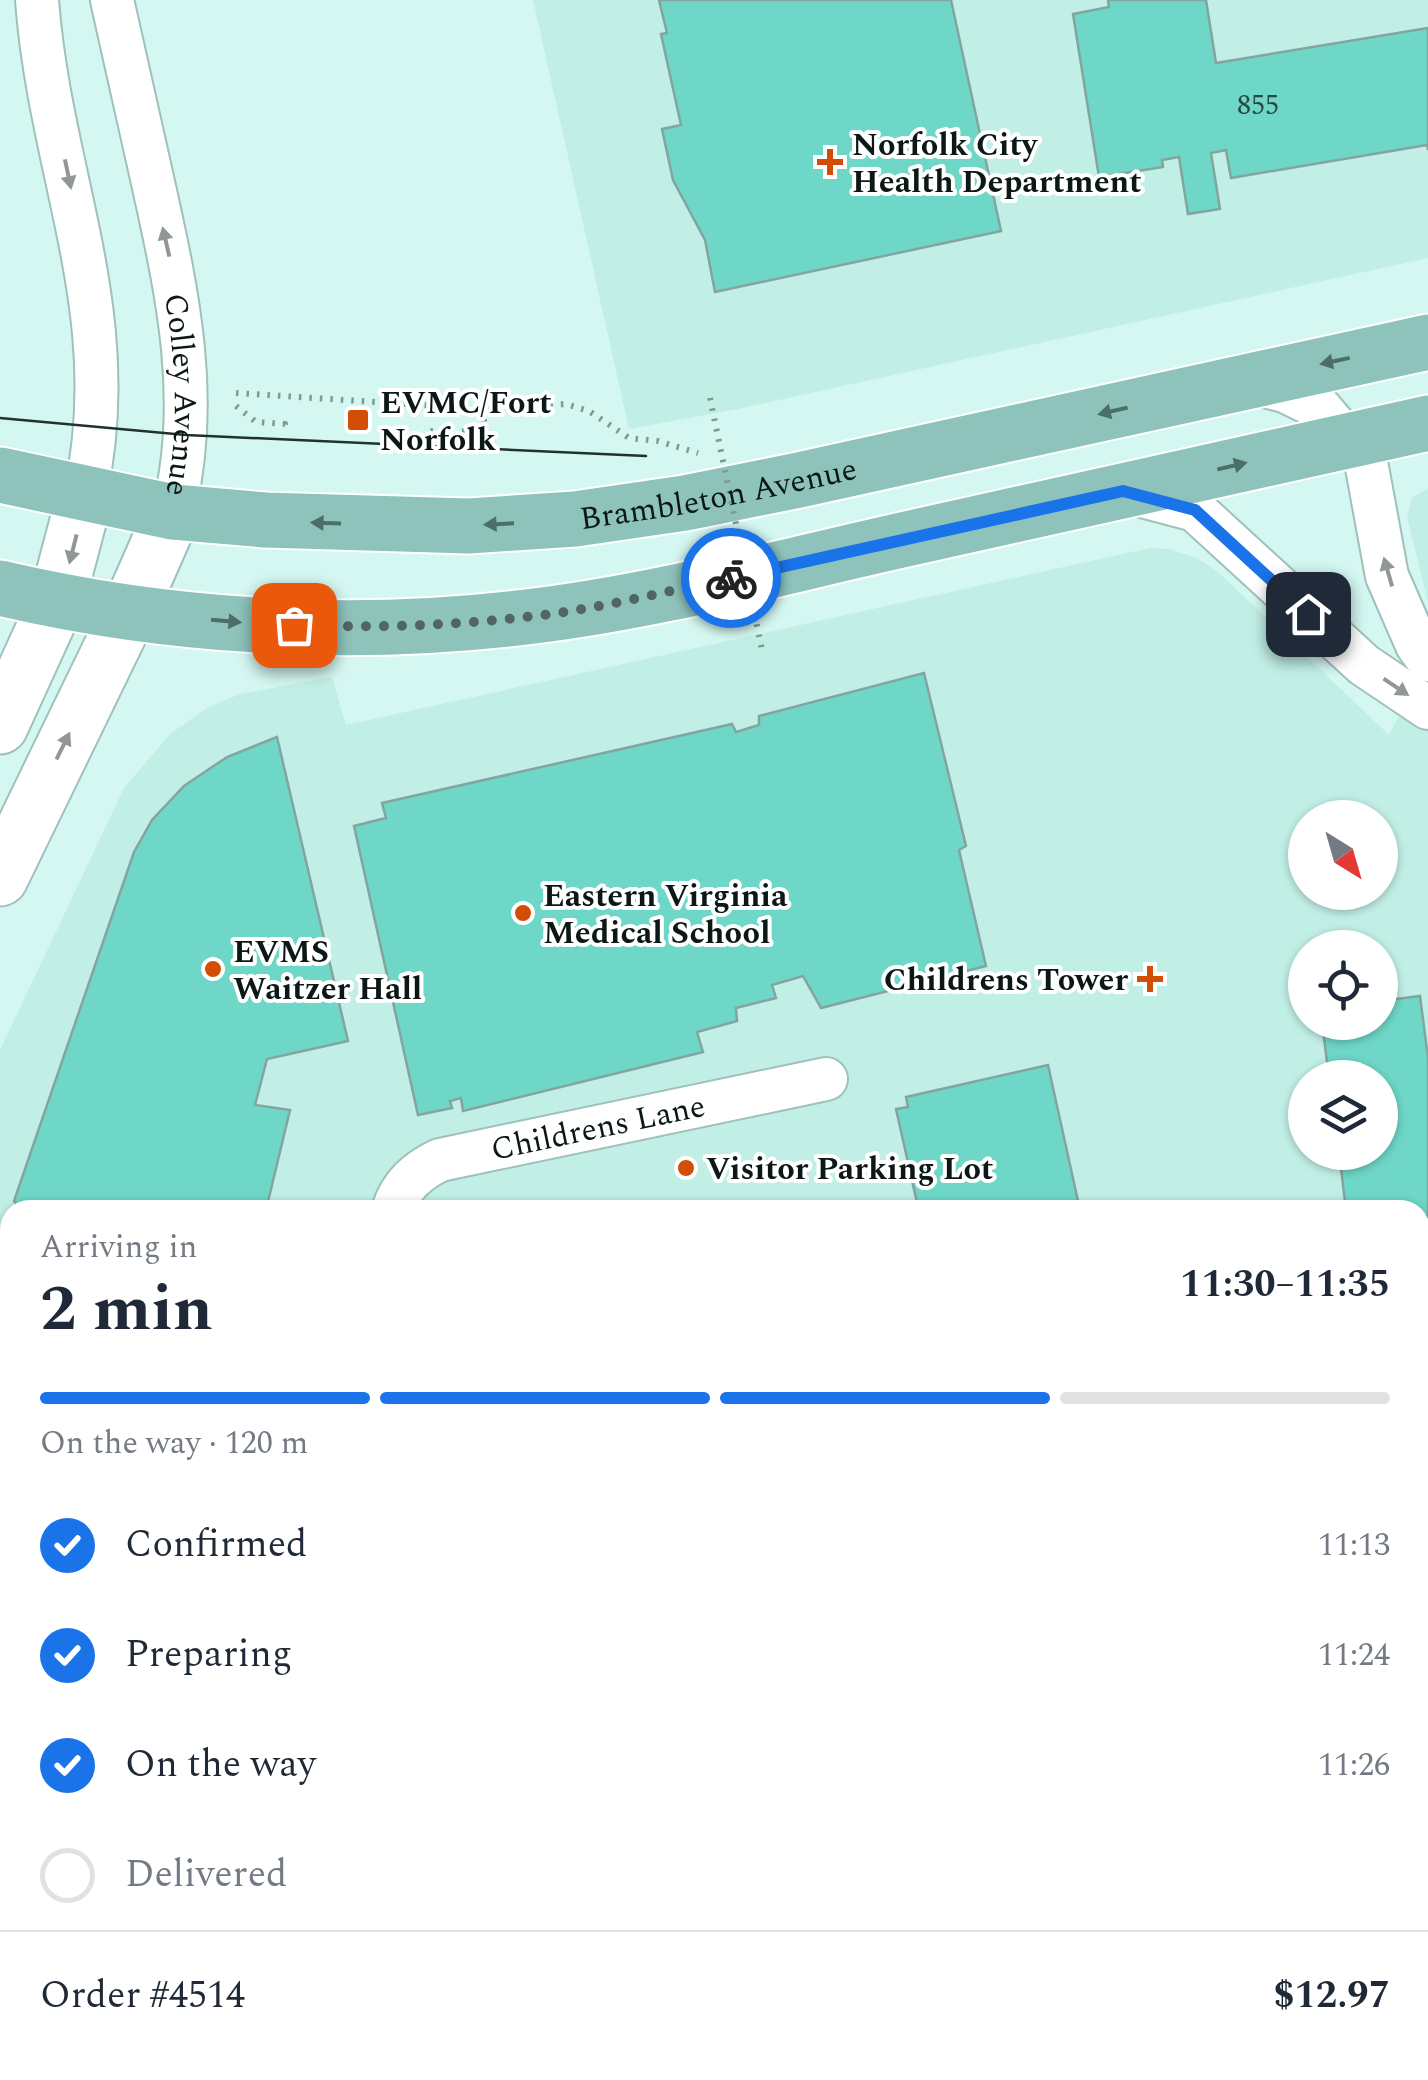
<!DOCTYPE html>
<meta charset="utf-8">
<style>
:root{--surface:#fff;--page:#f2f2f3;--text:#1f2937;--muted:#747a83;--line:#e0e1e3;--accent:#1a73e8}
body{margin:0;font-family:Spectral,serif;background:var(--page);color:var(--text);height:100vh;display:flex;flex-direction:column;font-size:38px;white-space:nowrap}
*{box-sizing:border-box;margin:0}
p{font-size:32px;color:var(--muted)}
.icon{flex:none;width:55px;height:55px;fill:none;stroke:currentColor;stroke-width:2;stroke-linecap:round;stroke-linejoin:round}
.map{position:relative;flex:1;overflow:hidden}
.panel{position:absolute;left:0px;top:1200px;width:1430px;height:880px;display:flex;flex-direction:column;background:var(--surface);border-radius:30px 30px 0 0;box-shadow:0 2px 8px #0004}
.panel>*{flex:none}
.needle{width:65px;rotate:143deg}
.fabs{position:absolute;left:1288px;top:800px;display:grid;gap:20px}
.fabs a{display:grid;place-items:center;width:110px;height:110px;border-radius:50%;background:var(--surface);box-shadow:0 2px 8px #0004;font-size:50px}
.pin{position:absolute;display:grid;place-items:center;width:85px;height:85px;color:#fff;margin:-42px;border-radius:20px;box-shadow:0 5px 15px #0006}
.courier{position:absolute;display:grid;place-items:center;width:100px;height:100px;margin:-50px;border:8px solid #1a73e8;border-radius:50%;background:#fff;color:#222;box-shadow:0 2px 12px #0007}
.summary em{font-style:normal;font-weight:700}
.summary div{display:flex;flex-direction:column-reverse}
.summary{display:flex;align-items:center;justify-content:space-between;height:170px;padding:0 40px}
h1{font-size:65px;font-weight:700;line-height:75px}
.bar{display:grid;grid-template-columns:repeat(4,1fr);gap:15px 10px;align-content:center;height:120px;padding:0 40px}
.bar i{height:12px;border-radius:8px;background:var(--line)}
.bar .active{background:var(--accent)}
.bar p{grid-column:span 4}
.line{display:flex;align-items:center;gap:25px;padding:0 40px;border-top:2px solid var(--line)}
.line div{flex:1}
ol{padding:0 40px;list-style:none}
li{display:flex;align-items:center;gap:30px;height:110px}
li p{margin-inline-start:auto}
li .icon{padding:10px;border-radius:50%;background:var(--accent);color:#fff;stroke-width:4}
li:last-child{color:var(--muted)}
li i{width:55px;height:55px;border:5px solid var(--line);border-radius:50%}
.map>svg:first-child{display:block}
.built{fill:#c1efe6;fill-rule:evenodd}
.green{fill:#ffcdba}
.building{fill:#6ed7c7;stroke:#84a59f;stroke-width:2.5}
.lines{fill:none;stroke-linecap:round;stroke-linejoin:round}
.minor-casing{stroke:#9fc1bb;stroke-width:46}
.secondary-casing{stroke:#9fc1bb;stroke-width:59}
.primary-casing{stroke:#fff;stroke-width:59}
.path{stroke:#7f9994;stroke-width:6;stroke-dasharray:2.5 8;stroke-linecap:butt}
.minor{stroke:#fff;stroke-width:42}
.secondary{stroke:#fff;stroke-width:55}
.primary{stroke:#8ec3bc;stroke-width:55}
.tram{stroke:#21312e;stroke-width:2.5}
.path-bridge{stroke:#7f9994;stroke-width:6;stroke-dasharray:2.5 8;stroke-linecap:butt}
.oneway{fill:#919796}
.oneway2{fill:#4c6e69}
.done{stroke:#516663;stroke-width:10;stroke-dasharray:0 18}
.route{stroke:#1a73e8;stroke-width:12}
.poi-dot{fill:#d34e05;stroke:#fff;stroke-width:4}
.labels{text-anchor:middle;stroke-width:8;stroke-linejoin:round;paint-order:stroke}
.number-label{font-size:28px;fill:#244842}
.poi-label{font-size:32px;font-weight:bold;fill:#0b1816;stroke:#fff;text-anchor:start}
.street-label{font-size:32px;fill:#0b1816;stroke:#fff}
</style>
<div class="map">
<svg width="1428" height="2080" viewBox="0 0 1428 2080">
<rect width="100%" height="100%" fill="#d4f7f1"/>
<g class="built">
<polygon points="533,0 1428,0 1428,258 738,409 629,429"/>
<polygon points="1428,488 1428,602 1407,517 1412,498"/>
<path d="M1150,548L1169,549L1197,558L1217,571L1389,735L1428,661V1358H1420V1210H10V1274L0,1275V1050L124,788L170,734L207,708L240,694L332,677L346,725ZM1305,818H1380V892H1305ZM1305,948H1380V1022H1305ZM1305,1078H1380V1152H1305Z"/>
<polygon points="1420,1447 1428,1448 1428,2080 1153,2080 1151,2070 1420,2070"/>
</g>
<polygon class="green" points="724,2070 1027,2070 1010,2080 716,2080"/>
<g class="building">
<polygon points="659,0 951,0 1001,231 715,292 705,240 673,180 662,129 681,125 661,34 667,33"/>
<polygon points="1108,0 1206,0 1216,63 1428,28 1428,150 1427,145 1231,178 1226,150 1211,153 1220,209 1188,214 1179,157 1162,160 1163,167 1099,177 1073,14 1109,7"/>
<polygon points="924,673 966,846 959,850 986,966 821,1008 803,976 772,985 776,998 736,1008 737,1021 697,1032 703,1052 463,1111 461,1098 450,1101 452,1108 418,1115 354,826 386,818 382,803 732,724 736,732 759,725 759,716"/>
<polygon points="277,737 348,1041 267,1059 255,1105 290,1110 266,1210 21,1210 14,1201 134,852 152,820 184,786 227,757"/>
<polygon points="1420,996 1428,1058 1428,1229 1420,1230 1420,1210 1346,1210 1339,1152 1380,1152 1380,1078 1329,1078 1322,1022 1380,1022 1380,1001"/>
<polygon points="1048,1065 1080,1210 930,1210 929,1205 918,1207 896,1109 908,1107 906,1097"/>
<polygon points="0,1336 10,1415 10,1473 0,1475"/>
<polygon points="1428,1518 1428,2080 1267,2080 1266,2070 1420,2070 1420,1519"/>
<polygon points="10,1638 10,1668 0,1669 0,1639"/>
<polygon points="10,2063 10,2070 73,2070 77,2080 0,2080 0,2067"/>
<polygon points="234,2070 536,2070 538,2080 235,2080"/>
</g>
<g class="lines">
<g class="minor-casing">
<g id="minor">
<path d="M37,0C50,175 125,314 85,495"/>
<path id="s1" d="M112,0C126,62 140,124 154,187C178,295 201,402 173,512"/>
<polyline points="1247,382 1285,391 1320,408 1366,462 1387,576 1417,645 1428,660"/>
<polyline points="1123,491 1195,510 1364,665 1428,708"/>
<path id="s2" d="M393,1210C401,1185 417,1171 440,1160L826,1079"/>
<polyline points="1420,1397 1428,1398"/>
<polyline points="0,1749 10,1748"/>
<polyline points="192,2070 194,2080"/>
<polyline points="577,2070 578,2080"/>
<polyline points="1076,2080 1081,2070"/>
</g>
</g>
<g class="secondary-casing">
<g id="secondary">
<polyline points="0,726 57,601 85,495"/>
<polyline points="0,878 129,612 173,512"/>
</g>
</g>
<g class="primary-casing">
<g id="primary">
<path id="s3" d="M0,475L173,512L265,520L469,526L575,519L685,503L799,480L1428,342"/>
<path d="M0,588C170,628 353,638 526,617C656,602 784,566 911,538C1083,500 1256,461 1428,423"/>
</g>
</g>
<g class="path">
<polyline points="236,393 484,409 566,404 589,411 629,438 658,441 698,453"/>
<polyline points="236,406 256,422 285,424 283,431"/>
<polyline points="425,437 426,431 484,431 484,409"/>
<polyline points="1420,1475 1421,1474"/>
<polyline points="708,2080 716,2070"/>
</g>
<use href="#minor" class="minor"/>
<use href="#secondary" class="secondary"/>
<use href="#primary" class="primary"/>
<polyline class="tram" points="0,418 186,435 646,456"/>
<polyline class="path-bridge" points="710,398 763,655"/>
</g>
<defs><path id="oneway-solid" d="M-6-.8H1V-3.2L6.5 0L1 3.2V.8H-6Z" transform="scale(2.5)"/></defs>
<g class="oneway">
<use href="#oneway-solid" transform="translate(68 174) rotate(78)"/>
<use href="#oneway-solid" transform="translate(166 242) rotate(-103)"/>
<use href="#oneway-solid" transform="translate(73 549) rotate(104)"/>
<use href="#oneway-solid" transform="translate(1388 572) rotate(-106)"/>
<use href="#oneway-solid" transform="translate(1396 687) rotate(34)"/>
<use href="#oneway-solid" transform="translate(63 746) rotate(-64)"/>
</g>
<g class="oneway2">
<use href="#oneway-solid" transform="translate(1335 361) rotate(168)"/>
<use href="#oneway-solid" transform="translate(1113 411) rotate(167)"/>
<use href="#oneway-solid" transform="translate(1232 466) rotate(-13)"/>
<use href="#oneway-solid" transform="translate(326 523) rotate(-178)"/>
<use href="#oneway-solid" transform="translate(499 524) rotate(177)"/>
<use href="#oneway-solid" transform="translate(226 621) rotate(5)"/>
</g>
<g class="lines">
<path class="done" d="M294,625C371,628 449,626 526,617C595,610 663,592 731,578"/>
<polyline class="route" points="731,578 1123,491 1195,510 1308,614"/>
</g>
<g class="poi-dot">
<path d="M825 147h10v10h10v10h-10v10h-10v-10h-10v-10h10z"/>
<rect x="346" y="408" width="24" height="24" rx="5"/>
<circle cx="523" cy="913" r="10"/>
<circle cx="213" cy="969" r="10"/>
<path d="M1145 964h10v10h10v10h-10v10h-10v-10h-10v-10h10z"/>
<circle cx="686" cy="1168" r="10"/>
</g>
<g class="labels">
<g class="number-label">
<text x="1258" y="114">855</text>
</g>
<g class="poi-label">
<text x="852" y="155">Norfolk City<tspan x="852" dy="37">Health Department</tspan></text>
<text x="380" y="413">EVMC/Fort<tspan x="380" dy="37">Norfolk</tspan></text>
<text x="543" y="906">Eastern Virginia<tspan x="543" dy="37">Medical School</tspan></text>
<text x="233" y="962">EVMS<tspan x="233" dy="37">Waitzer Hall</tspan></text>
<text x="1128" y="990" text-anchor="end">Childrens Tower</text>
<text x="706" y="1179">Visitor Parking Lot</text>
</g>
<g class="street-label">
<text dy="11" stroke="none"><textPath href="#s1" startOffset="402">Colley Avenue</textPath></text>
<text dy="11" stroke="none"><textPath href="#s3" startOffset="725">Brambleton Avenue</textPath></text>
<text dy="11" stroke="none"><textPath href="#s2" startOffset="232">Childrens Lane</textPath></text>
</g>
</g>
</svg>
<div class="fabs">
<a><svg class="needle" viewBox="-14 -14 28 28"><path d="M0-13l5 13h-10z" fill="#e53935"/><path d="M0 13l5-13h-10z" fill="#747a83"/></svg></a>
<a><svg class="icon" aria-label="locate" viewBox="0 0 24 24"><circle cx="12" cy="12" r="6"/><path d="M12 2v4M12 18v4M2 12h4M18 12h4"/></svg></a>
<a><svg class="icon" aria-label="layers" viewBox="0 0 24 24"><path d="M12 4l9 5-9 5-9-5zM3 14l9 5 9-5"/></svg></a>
</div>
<div class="pin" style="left:294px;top:625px;background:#ea580c"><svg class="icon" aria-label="bag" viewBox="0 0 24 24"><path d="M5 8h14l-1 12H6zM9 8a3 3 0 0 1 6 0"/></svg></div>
<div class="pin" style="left:1308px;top:614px;background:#1f2937"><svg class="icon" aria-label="home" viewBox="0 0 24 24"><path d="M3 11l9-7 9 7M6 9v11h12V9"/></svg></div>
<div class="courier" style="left:731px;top:578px"><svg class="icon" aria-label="bike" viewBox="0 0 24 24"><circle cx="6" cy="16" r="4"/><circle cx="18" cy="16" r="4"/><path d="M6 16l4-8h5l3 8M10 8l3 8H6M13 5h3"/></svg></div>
<section class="panel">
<div class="summary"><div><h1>2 min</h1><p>Arriving in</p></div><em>11:30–11:35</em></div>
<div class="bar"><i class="active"></i><i class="active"></i><i class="active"></i><i></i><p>On the way · 120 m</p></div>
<ol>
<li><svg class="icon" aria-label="check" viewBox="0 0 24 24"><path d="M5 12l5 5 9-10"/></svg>Confirmed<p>11:13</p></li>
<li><svg class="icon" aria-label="check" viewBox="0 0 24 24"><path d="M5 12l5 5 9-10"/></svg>Preparing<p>11:24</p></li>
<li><svg class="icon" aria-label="check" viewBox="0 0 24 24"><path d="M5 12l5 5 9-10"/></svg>On the way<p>11:26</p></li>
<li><i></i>Delivered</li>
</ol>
<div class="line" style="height:130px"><div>Order #4514</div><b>$12.97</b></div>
</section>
</div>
